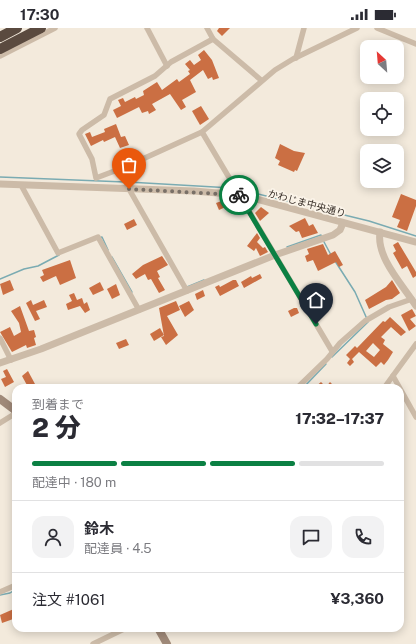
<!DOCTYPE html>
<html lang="ja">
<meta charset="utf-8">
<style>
:root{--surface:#fff;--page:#f2f2f3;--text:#2b2b33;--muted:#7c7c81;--line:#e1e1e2;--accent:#0b8043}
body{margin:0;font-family:"Public Sans","Noto Sans JP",sans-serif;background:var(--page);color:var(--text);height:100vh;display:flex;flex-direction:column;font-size:15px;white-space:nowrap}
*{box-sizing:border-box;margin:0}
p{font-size:13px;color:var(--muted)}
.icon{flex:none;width:22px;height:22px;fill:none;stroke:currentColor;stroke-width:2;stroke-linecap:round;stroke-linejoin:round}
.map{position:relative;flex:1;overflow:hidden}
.panel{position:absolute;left:12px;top:356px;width:392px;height:248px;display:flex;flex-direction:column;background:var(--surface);border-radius:12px;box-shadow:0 2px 10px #0003}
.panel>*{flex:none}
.needle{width:26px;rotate:334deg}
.controls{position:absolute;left:360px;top:12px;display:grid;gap:8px}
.controls a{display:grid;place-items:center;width:44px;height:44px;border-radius:8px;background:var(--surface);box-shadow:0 2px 10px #0003;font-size:20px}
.pin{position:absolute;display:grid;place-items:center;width:34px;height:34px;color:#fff;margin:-41px -17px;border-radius:50% 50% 50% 0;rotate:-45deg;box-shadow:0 0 4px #0007}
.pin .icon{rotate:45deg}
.courier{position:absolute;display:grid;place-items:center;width:40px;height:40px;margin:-20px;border:3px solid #0b8043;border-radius:50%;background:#fff;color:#222;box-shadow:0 1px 5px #0007}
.head em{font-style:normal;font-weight:800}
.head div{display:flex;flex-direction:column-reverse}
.head{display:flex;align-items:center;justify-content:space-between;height:68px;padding:0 20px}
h1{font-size:26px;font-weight:800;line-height:30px}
.bar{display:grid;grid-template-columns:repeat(4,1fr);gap:6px 4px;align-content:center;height:48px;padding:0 20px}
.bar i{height:5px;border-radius:3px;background:var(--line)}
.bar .active{background:var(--accent)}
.bar p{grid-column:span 4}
.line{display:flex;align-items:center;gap:10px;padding:0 20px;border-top:1px solid var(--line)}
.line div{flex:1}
.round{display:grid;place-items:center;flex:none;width:42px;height:42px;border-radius:12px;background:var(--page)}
.status{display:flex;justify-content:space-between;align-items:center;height:28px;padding:0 20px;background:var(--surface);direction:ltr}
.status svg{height:11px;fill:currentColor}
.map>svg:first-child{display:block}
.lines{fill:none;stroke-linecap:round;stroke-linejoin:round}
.stream{stroke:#7aabb2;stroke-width:1.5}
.building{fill:#cb6f43;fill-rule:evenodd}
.minor{stroke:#ccbba8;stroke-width:5.5}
.tertiary{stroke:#ccbba8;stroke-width:7}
.secondary{stroke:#a08a79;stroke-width:8}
.motorway{stroke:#5a4a3f;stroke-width:10}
.done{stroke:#797067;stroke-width:4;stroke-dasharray:0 7.2}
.route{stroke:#0b8043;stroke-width:5}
.labels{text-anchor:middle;stroke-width:3.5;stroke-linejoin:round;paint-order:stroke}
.street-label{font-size:10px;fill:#382f28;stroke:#fbf4e9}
</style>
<div class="status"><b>17:30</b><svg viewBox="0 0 49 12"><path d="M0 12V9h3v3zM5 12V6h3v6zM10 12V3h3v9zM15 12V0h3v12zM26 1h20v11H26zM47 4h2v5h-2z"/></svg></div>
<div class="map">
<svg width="416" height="616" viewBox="0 0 416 616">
<rect width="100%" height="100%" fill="#f3eadc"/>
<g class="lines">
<g class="stream">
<polyline points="0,149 125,154"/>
<polyline points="128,154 232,160"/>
<polyline points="238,161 369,193 416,208"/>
<polyline points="99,210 102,209 108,222"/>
<polyline points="323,212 331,227"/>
<polyline points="287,219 321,207 322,209"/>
<polyline points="112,229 132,264"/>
<polyline points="335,233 355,264 367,291"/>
<polyline points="0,251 24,241 38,238 59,227"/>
<polyline points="187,259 204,252"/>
<polyline points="332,329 368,294"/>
<polyline points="303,360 326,336"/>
<polyline points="0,567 10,565 16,561"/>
</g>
</g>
<g class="building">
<polygon points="219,0 230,0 222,8 217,3"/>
<polygon points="204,22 212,32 219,50 213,52 212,49 208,51 203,42 190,52 196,64 182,72 186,79 181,82 170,66 152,76 156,82 149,86 148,83 142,85 139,79 117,90 113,82 121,78 118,72 123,70 125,74 135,69 136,71 144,67 143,63 157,54 162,62 177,51 179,54 190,46 188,43 190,42 185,36 190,32 194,37 201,32 198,27"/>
<polygon points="201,78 209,91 200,97 192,83"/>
<polygon points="116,96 121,109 125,108 129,117 120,120 115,109 104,114 103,112 91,118 85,106 90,104 92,109 105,104 104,101"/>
<polygon points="280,116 294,123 305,125 297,143 295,142 294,144 278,137 280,133 275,130"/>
<polygon points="401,166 416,172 416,178 407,203 397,199 400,192 392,189"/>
<polygon points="227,171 230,177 219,182 216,175"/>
<polygon points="261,179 269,185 260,193 255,185"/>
<polygon points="305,190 309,198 313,196 318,205 302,210 299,203 296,204 289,198"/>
<polygon points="134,191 137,197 127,202 124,196"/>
<polygon points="257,205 260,210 257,214 263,220 265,219 268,224 260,228 256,220 254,223 247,218"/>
<polygon points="398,214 416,244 416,248 413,250 407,238 402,241 393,225 396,223 393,217"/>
<polygon points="323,216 328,227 335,223 343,237 339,239 336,234 318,243 313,232 307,234 305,228 309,226 307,221"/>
<polygon points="162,228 168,237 157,243 160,249 158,250 165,262 159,265 151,251 148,252 145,246 136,251 132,246 143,237"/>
<polygon points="70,232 76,250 60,257 56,248 43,254 40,249 44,247 42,242"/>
<polygon points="260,246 262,250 244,260 241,254 251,248 252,250"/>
<polygon points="10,252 14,262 3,267 0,256"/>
<polygon points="233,252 236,252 239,258 220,268 215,259 219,257 220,259"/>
<polygon points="392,252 400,265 392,271 386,272 369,281 365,272 386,259"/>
<polygon points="100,254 104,262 93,267 89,260"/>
<polygon points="116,256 120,267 112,271 107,261"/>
<polygon points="203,262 205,268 197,272 195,266"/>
<polygon points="322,264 325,269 316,274 313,268"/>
<polygon points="74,265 77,272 82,270 84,276 87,274 90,282 85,285 80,278 68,282 66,276 72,273 69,267"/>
<polygon points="31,272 33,277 44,272 47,279 36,283 40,291 35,293 26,275"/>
<polygon points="176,273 180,282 167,288 178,307 166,317 161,309 164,308 159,280"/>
<polygon points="189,273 194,282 185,289 179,278"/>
<polygon points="20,278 29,303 34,302 36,309 34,310 36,317 27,320 26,317 12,324 0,304 10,299 14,308 21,304 19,295 11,283"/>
<polygon points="294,280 297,280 299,285 291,289 288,283"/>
<polygon points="412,281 416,288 410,291 416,298 409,303 401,287"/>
<path d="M390,289L406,304L401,308L391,299L381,309L385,312L383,316L393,324L388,332L384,337L381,334L376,339L359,324L352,331L354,334L350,338L347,335L350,331L346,327L355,318L357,320L383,293L385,294ZM373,315L380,322L374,329L366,323Z"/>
<polygon points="160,300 164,307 154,313 150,306"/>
<polygon points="126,311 129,317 119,321 116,315"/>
<polygon points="7,341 14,354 5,359 1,351 6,349 3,343"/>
<polygon points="28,343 35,356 28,359 22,348"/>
<polygon points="321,354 326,359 330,354 336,360 314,360"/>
<polygon points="16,580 16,590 2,595 0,587"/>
</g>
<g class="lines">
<g class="minor">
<polyline points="147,0 167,38"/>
<polyline points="207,0 213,11 261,52"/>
<polyline points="377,0 416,16"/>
<polyline points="0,28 55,0"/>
<polyline points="296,30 304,0"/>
<polyline points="202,104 332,323"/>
<polyline points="125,139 96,150 92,131 79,106 82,102 104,87 110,71 155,48 171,34 213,11"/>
<polyline points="21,157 58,225 98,209 139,282"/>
<polyline points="187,263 129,161 123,146 125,139 202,104 275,42 293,31 357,0"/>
<polyline points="0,310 11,332"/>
<polyline points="393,348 416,389"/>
<polyline points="297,360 327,331 340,315 365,293 389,279 412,271"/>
<polyline points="384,360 416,316"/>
<polyline points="0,395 16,385"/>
<polyline points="0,564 16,557"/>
<polyline points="93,616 126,600"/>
</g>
<g class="tertiary">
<polyline points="0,156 194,163 241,167 416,214"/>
<path d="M380,204C376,230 403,257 416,278"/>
<polyline points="0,335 41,321 275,227 333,207 340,202 343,195"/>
</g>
<g class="secondary">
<polyline points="0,371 16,383"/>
<polyline points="158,600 167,616"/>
</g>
<g class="motorway">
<polyline points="0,9 17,0"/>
<polyline points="0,21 41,0"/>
</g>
</g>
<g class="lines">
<polyline class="done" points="129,161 239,167"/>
<polyline class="route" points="239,167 316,296"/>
</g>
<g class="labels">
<g class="street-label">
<text transform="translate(307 175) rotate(15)" y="4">かわじま中央通り</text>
</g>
</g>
</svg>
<div class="controls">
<a><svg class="needle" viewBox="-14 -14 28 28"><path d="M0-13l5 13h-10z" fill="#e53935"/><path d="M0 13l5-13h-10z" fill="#7c7c81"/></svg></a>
<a><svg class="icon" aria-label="locate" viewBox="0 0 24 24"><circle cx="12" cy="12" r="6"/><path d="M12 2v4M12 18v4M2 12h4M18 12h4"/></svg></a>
<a><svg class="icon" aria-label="layers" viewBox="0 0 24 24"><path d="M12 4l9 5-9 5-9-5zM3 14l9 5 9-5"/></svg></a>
</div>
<div class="pin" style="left:129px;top:161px;background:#ea580c"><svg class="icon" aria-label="bag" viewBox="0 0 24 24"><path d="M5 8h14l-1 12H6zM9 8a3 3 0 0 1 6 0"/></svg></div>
<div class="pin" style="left:316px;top:296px;background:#1f2937"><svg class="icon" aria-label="home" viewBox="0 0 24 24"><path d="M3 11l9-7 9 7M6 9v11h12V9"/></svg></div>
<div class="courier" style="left:239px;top:167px"><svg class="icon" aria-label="bike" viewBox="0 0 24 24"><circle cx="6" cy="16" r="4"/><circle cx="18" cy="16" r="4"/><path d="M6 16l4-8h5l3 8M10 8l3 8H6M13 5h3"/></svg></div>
<section class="panel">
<div class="head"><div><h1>2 分</h1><p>到着まで</p></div><em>17:32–17:37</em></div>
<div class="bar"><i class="active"></i><i class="active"></i><i class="active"></i><i></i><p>配達中 · 180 m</p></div>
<div class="line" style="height:72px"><a class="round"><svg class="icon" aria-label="person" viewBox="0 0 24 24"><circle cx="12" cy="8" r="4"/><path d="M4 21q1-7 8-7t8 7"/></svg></a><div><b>鈴木</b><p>配達員 · 4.5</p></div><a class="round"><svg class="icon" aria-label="chat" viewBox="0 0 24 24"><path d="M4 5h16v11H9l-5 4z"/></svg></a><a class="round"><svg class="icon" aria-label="phone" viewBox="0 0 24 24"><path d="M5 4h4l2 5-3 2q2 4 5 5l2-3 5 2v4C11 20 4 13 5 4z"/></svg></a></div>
<div class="line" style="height:52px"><div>注文 #1061</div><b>¥3,360</b></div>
</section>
</div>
